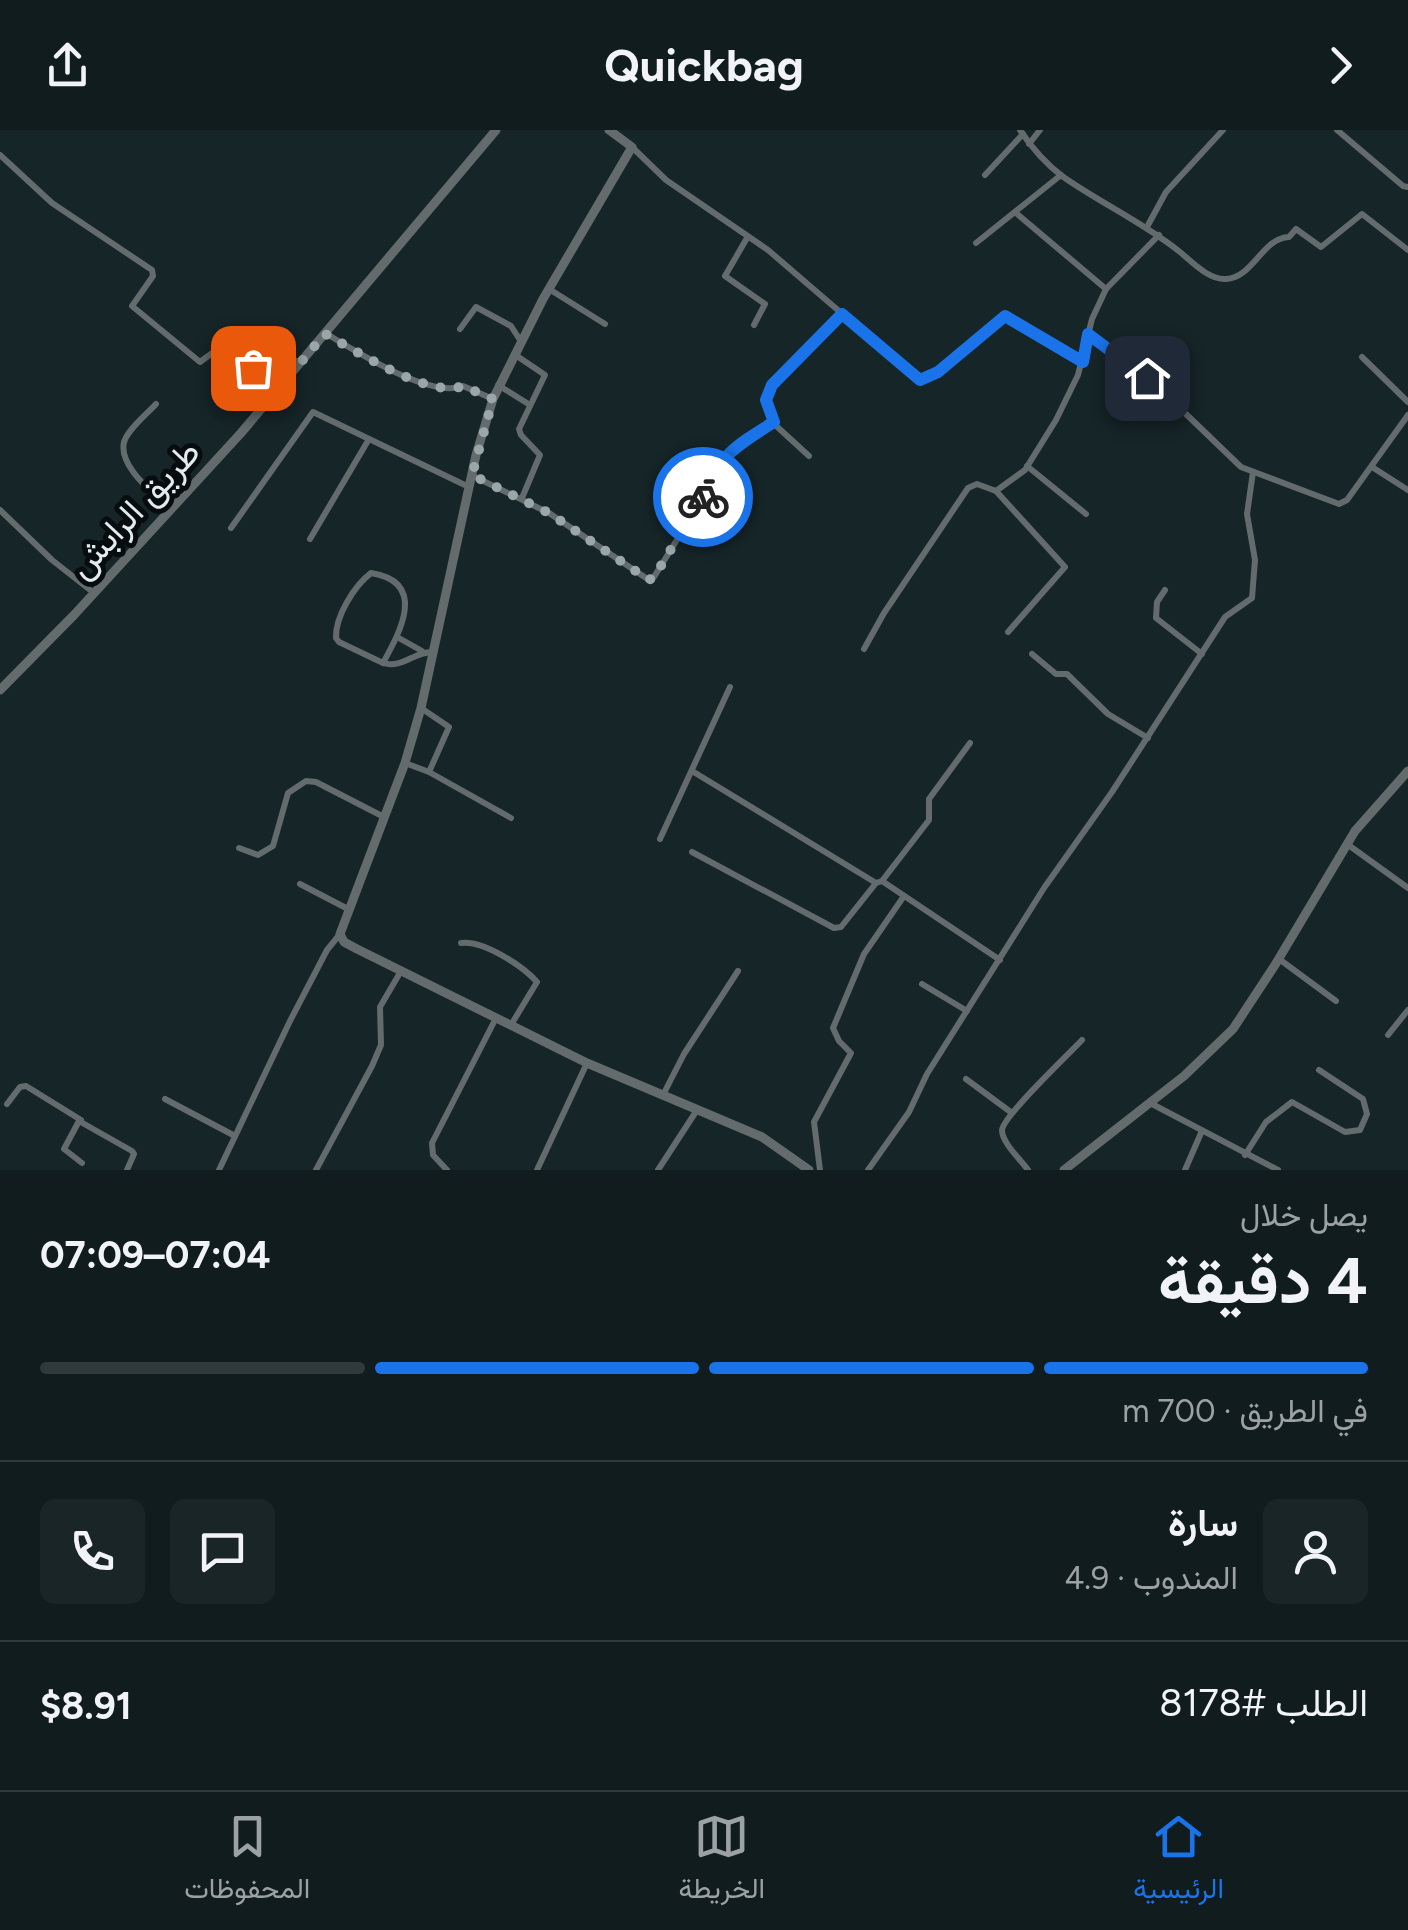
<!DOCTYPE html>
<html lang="ar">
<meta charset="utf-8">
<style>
:root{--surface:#101c1e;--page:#192527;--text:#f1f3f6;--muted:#9ca1a4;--line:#303a3c;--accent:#1a73e8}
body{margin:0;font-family:Figtree,Vazirmatn,sans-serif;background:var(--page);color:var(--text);direction:rtl;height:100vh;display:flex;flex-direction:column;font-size:38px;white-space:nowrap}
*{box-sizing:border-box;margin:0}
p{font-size:32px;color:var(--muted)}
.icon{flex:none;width:55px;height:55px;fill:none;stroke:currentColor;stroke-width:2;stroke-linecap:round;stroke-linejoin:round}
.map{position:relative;height:1040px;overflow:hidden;direction:ltr}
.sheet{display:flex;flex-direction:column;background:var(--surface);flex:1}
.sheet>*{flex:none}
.pin{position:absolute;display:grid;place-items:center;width:85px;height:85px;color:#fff;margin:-42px;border-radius:20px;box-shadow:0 5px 15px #0006}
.courier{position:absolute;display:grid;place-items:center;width:100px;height:100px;margin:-50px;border:8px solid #1a73e8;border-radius:50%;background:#fff;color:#222;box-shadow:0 2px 12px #0007}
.headline em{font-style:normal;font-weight:700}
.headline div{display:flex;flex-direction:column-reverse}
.headline{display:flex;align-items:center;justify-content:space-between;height:170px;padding:0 40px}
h1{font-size:65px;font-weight:700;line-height:75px}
.bar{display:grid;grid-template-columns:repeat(4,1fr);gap:15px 10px;align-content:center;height:120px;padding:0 40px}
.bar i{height:12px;border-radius:8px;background:var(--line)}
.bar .current{background:var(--accent)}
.bar p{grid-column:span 4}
.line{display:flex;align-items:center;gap:25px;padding:0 40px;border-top:2px solid var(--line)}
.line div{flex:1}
.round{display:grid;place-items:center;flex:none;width:105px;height:105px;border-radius:15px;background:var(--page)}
header{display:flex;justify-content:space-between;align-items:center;height:130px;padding:0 40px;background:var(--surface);font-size:45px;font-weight:700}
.menu{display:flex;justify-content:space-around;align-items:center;height:140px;border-top:2px solid var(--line);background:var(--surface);font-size:28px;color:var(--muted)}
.menu a{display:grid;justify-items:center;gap:5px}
.menu .current{color:var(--accent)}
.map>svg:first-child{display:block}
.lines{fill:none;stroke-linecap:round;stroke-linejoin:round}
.minor{stroke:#636b6d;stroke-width:6}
.tertiary{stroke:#636b6d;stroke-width:9}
.done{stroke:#9ba6a9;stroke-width:10;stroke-dasharray:0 18}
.route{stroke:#1a73e8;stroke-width:12}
.labels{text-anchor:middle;stroke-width:10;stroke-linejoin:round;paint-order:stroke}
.street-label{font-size:35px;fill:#e2ecee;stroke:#070d0f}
</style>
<header><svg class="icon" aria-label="forward" viewBox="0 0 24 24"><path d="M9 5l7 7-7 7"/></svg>Quickbag<svg class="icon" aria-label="share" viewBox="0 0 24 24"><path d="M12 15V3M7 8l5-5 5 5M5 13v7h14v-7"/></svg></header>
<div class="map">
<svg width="1408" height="1040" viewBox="0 0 1408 1040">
<rect width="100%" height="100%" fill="#162528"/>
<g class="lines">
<g class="minor">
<path d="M1020,0C1032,18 1045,33 1062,46C1100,73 1143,92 1180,122C1192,132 1209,150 1226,149C1253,148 1262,108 1289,107L1296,99L1321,117L1362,84L1408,120"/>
<polyline points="1337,0 1403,56 1408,57"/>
<polyline points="1029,14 1040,0"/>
<polyline points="632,17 666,50 768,120 918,249 928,248 937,242 1005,186 1083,231"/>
<polyline points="0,25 52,73 152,140 153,146 132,176 200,232 219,218 253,239 285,227 300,232"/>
<polyline points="985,45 1023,4"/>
<polyline points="1016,83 1106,159"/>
<polyline points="1147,97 1166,62 1223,0"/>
<polyline points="747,108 725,146 765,174 754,195"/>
<polyline points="976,113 1061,45"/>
<polyline points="549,159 605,194"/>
<polyline points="460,199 476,177 511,196 520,210"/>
<path d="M325,203C356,221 429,269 463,256L493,269"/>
<polyline points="1088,204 1159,258 1241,337 1339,374 1347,370 1408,285"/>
<polyline points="514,224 545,245 519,299 521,305 540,325 522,368"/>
<polyline points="1362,227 1408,272"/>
<polyline points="498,255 530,275"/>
<path d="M156,274C147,284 128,299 124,312C118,337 156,365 170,380"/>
<polyline points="809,326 773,293 766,270 767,262 796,228 842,184"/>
<polyline points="1027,336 1086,384"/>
<polyline points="1372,337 1408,360"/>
<polyline points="471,345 549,383 649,450 654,447 696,379 714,339 739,314 773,293"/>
<polyline points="0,380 52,430 94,463"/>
<polyline points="231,398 313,282 469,357"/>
<polyline points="310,409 369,309"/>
<polyline points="1165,460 1157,472 1156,488 1202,524"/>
<polyline points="1008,502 1065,437 996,361 1025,340 1056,290 1078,245 1092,189 1106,159 1159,105"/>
<polyline points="397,507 422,521"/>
<polyline points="864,519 884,483 968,358 977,354 996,361"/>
<polyline points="1032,524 1056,544 1067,544 1108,584 1148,608"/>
<path d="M383,533C400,502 428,452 371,443C354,456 335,487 336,508L339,512L383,533C403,539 414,521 434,522"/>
<polyline points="421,578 449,597 429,642 511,688"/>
<polyline points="405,633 429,642"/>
<polyline points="660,709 730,557"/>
<polyline points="1347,714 1408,758"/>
<polyline points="239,718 258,725 273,716 288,663 306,651 316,652 384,687"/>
<polyline points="692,722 834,798 841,797 876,753 692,641"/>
<polyline points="882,751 1000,830"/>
<polyline points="876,753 882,751 929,690 929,669 970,613"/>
<polyline points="300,754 348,779"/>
<path d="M461,813C483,810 523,836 537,852L511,895"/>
<polyline points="1279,829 1336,871"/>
<polyline points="922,854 967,881"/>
<polyline points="1388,905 1408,880"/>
<polyline points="966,949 1012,983"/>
<polyline points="663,965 684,924 738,841"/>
<polyline points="165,969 235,1006"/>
<polyline points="1150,973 1278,1040"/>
<polyline points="7,974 20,957 26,956 81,990"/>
<polyline points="1245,1025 1266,992 1292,972 1345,1002 1360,1000 1367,984 1363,969 1319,940"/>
<polyline points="82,1033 64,1019 79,991 132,1021 134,1024 127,1040"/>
<polyline points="219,1040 290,891 327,820 340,804"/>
<polyline points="316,1040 372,936 381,915 380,877 401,841"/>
<polyline points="447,1040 433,1025 432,1013 496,888"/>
<polyline points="537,1040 587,933"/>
<polyline points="658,1040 697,980"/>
<polyline points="820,1040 814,992 851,923 839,911 833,898 864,824 904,766"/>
<polyline points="868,1040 909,982 927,944 1044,758 1112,662 1225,487 1252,468 1255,430 1247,384 1253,342"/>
<path d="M1028,1040C1021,1030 1002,1013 1002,1000C1003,986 1069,924 1082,910"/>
<polyline points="1185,1040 1201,1003"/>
</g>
<g class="tertiary">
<polyline points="609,0 632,17 543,169 493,269 476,325 421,578 405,633 340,804 344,812 357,819 587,933 762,1007 809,1040"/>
<polyline points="0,560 74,485 241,303 496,0"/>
<polyline points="1064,1040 1184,946 1233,899 1275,835 1355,701 1408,641"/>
</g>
</g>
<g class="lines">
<path class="done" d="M253,238L285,226L301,232L325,204C357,221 429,269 463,256L493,269L472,345L549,383L649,450L654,447L703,367"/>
<path class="route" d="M703,367C718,326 737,315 774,292L766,270L772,255L842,184L920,250L938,242L1005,186L1083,232L1088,204L1147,248"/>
</g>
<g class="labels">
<g class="street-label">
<text transform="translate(134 379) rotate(-47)" y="12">طريق الرابش</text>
</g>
</g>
</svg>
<div class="pin" style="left:253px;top:238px;background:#ea580c"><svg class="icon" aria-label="bag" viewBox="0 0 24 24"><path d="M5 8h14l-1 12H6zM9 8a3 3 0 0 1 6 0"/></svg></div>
<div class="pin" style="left:1147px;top:248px;background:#1f2937"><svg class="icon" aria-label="home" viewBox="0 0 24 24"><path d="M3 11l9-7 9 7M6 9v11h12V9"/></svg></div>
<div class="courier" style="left:703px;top:367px"><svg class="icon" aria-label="bike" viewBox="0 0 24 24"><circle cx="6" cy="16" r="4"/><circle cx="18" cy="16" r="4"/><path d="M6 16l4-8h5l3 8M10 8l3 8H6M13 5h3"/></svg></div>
</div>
<section class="sheet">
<div class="headline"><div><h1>4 دقيقة</h1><p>يصل خلال</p></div><em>07:04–07:09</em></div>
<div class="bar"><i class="current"></i><i class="current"></i><i class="current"></i><i></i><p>في الطريق · 700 m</p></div>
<div class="line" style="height:180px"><a class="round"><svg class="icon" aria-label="person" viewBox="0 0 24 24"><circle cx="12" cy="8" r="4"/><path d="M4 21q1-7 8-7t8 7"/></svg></a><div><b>سارة</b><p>المندوب · 4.9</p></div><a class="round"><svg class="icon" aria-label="chat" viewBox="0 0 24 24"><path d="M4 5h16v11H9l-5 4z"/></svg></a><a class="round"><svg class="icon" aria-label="phone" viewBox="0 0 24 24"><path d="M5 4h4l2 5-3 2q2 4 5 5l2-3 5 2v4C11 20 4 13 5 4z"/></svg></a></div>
<div class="line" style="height:130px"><div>الطلب #8178</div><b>$8.91</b></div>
</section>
<nav class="menu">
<a class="current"><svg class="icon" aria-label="home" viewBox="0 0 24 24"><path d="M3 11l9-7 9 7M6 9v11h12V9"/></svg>الرئيسية</a>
<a><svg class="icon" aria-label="map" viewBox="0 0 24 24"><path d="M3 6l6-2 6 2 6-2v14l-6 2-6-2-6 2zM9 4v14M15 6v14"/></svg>الخريطة</a>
<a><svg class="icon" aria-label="saved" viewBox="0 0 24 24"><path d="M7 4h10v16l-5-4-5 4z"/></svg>المحفوظات</a>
</nav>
